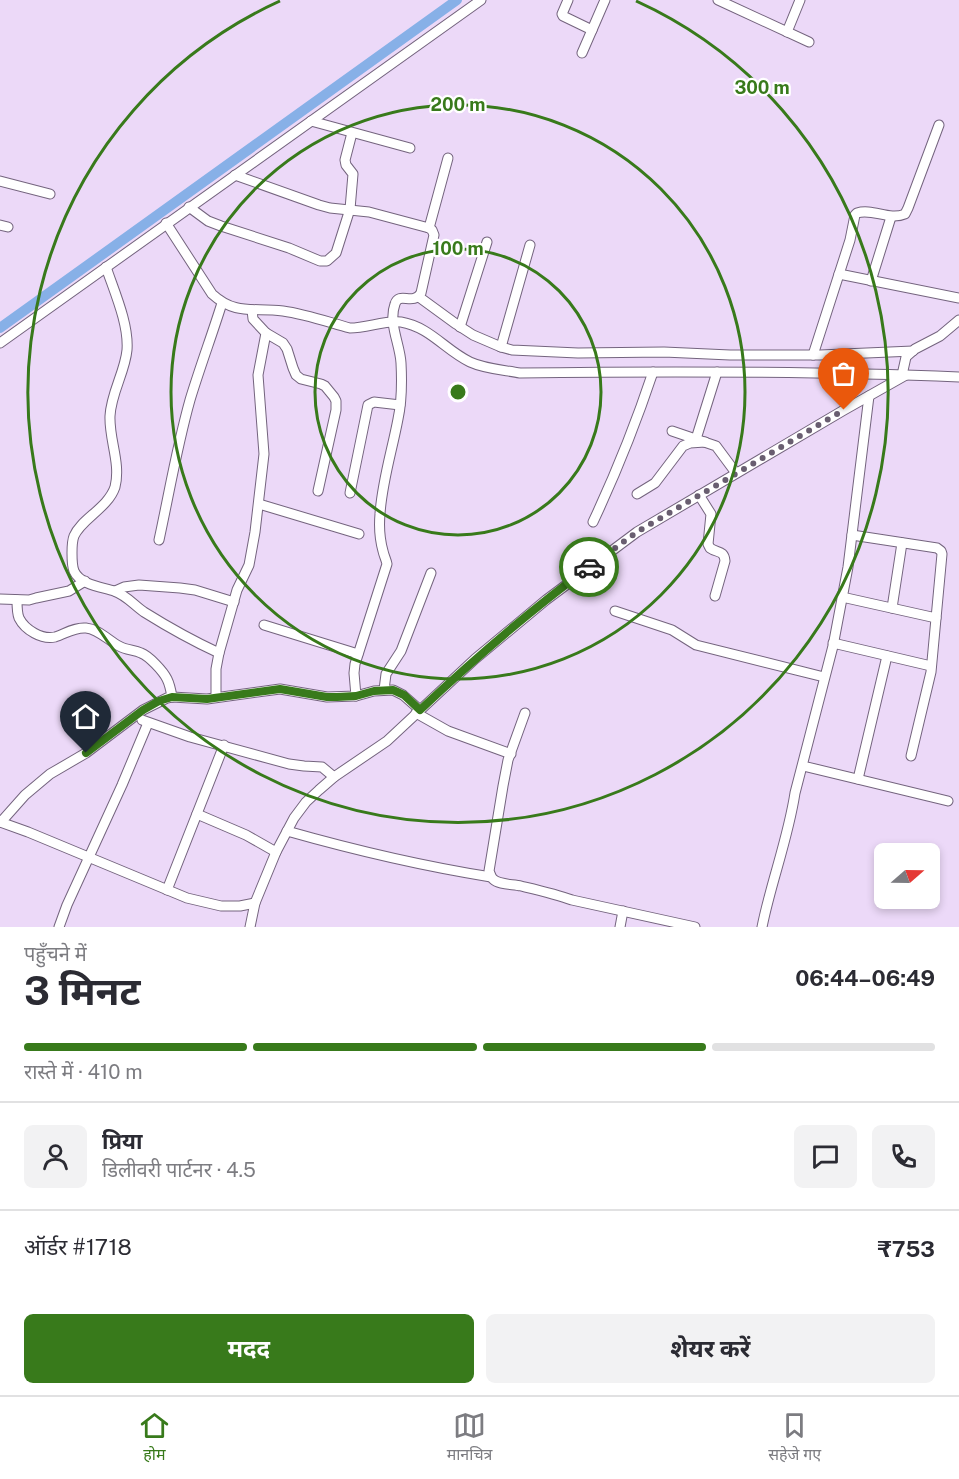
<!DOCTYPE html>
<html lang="hi">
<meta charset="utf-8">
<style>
:root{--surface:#fff;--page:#f2f2f3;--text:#2b2b33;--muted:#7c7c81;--line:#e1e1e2;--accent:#387a1b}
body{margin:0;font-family:"Public Sans","Noto Sans Devanagari",sans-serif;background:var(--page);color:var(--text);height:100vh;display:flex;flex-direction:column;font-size:22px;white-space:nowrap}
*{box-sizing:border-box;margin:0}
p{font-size:20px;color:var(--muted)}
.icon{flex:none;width:33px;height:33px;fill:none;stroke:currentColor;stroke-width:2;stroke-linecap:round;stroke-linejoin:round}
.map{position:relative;height:927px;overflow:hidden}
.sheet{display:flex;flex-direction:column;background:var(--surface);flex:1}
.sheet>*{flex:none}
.needle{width:39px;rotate:70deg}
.controls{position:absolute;left:874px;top:843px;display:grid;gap:12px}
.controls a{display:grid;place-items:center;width:66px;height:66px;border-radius:9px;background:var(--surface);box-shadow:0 3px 9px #0003;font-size:30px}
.pin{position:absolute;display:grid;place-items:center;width:51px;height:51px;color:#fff;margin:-62px -26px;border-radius:50% 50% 50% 0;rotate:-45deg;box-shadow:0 0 6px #0007}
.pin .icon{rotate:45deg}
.courier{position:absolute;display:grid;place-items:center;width:60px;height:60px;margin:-30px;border:4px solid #387a1b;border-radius:50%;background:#fff;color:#222;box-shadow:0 2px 8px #0007}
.headline em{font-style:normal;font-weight:700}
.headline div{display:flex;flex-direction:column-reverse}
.headline{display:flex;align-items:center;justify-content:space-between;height:102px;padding:0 24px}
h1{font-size:39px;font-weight:700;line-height:45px}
.bar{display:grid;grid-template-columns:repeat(4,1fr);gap:9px 6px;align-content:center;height:72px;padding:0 24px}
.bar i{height:8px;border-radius:4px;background:var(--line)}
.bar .on{background:var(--accent)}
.bar p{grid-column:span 4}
.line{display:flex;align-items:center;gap:15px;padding:0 24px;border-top:2px solid var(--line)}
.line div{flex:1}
.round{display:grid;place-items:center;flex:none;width:63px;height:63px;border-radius:9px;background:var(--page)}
.action{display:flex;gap:12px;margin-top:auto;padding:12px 24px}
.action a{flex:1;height:69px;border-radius:9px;background:var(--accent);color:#fff;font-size:24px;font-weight:700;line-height:69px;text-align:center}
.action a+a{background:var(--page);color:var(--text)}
.tabs{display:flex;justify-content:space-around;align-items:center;height:84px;border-top:2px solid var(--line);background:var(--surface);font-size:16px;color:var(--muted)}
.tabs a{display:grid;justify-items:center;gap:3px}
.tabs .on{color:var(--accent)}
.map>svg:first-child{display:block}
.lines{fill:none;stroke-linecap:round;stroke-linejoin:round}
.canal{stroke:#87b0e7;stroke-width:10}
.street-casing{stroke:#74647e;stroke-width:11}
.street{stroke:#fff;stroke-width:9}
.done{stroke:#695e70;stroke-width:6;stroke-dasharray:0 10.8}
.route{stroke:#387a1b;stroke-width:8}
.ring{fill:none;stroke:#387a1b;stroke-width:3}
.centre{fill:#387a1b;stroke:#fff;stroke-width:3}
.ring-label{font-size:18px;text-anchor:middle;font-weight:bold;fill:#387a1b;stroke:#fff;stroke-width:4.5;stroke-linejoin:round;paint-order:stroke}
</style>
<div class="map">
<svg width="959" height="927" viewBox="0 0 959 927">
<rect width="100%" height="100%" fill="#ecd9f8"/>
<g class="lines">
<polyline class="canal" points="0,328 457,0"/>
<g class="street-casing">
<g id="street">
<polyline points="568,0 562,14 563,16 592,30"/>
<polyline points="718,0 809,42"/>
<polyline points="787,32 800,0"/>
<polyline points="582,53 605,0"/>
<polyline points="311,121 410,148"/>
<path d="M235,175L319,205L330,208L369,212L429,228L432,230L434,235L421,293C413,306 399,291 395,304C388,323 400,344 401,363C402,382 402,401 398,419C392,451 382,482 380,514C379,525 380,540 383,551C384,556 386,559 387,564L355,664L354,673L356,696"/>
<polyline points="0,181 50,194"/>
<polyline points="189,207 208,221 221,226 289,248 320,261 327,261 336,253 350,209 353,174 346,165 345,160 352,133"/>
<path d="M166,223L212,294C236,316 254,307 283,311C305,314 328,322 350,328C367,328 385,320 401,322C430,327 445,350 470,362C485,369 504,370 520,373C667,371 813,371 959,377"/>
<polyline points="0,225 8,227"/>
<polyline points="429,228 448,158"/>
<path d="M106,267C114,291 129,324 127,350C125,372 111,393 110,416C109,440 121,463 115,487C108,508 81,519 74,536C72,541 72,548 72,553C72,559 72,566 74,571C80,585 102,587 114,591C126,595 134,605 144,612C168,627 193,641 219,653"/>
<polyline points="839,274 959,298"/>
<polyline points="871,281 891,217"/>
<polyline points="419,297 456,324 473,335 501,347 512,350 578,353 664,352 730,355 820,355 913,351"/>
<polyline points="460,327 487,242"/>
<polyline points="266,333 283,343 287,349 293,368 296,375 301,379 321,384 325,386 334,397 336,401 336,410 318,491"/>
<polyline points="0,343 481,0"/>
<polyline points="501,347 530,245"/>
<path d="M813,355L850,240L855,215L857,213C873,208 889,221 905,214L908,208L939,125"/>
<polyline points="902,375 906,357 915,349 940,336 959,320"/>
<polyline points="672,431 716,446 736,473"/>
<polyline points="696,439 717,372"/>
<polyline points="350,493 368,405 374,402 400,405"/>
<polyline points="637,494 655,483 683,446 690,443 705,442"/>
<path d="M699,495L711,514L708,544L710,548C717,553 724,550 725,561L715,596"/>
<polyline points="259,504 359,534"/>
<path d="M593,522C616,473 636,423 653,372"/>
<polyline points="852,535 937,548 941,551 942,554 931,672 911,756"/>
<path d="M159,540C169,494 177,446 190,400C200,367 212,335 222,303"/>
<polyline points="115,591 124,587 139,585 180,588 195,590 234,602"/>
<polyline points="842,597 936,618"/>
<polyline points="0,599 29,600 36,598 69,591 85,581"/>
<path d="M17,600C17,606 17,613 19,618C25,630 42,640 55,637C65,634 74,627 86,628C98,629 108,640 119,646C126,650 134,650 141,653C149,656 163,671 167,679C170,685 171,691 172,697"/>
<polyline points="892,608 902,543"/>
<polyline points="615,611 672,630 696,645 824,677"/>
<polyline points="264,625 358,654"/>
<polyline points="833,643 931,666"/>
<polyline points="384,690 386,674 401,651 431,573"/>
<polyline points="216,697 216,669 219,653 237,590 249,565 255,532 264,454 258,375 266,333 253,319 252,310"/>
<polyline points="416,713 448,731 511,754"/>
<path d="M525,713L508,760L503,786L489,871C490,873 491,877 493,879C499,885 513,884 521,886C538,890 556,894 572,900L695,927"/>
<polyline points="142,720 190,737 289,764 304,766 322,767 334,777"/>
<polyline points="803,766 948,801"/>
<polyline points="858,779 887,656"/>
<polyline points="197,814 246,835 276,852"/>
<polyline points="0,822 28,832 187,898 221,906 240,906 255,903"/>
<polyline points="1,822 25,795 50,774 86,753 143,710 167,698 172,697 207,699 280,689 327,697 356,696 374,691 393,690 403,695 420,710"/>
<path d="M287,831C354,850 422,866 491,877"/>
<polyline points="167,890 224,745"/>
<polyline points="59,927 67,905 122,785 148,723"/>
<polyline points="250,927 255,903 276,852 294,818 306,802 319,790 334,777 387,741 475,659 546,600 637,532 844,410 906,375"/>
<polyline points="620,927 623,911"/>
<path d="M762,927C771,882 788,839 795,793L833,646L848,567L869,396"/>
</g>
</g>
<use href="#street" class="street"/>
</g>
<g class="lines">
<polyline class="done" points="589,567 637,532 844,410"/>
<path class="route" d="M86,753L143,710L159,701L172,697L207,699L280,689L327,697H337L356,696L374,691L393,690L404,695L420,710C474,659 530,611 589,567"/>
</g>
<g class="ring">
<circle cx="458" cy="392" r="143"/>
<circle cx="458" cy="392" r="287"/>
<path d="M636 1A430 430 0 1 1 280 1"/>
</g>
<circle cx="458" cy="392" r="9" class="centre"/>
<g class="ring-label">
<text x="762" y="94">300 m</text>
<text x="458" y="111">200 m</text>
<text x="458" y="255">100 m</text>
</g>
</svg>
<div class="controls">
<a><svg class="needle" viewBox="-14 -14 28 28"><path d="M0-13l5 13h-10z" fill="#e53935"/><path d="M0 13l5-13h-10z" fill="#7c7c81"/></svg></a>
</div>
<div class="pin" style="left:844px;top:410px;background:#ea580c"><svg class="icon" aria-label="bag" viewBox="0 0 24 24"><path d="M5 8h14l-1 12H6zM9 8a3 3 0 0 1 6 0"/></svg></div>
<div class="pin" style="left:86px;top:753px;background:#1f2937"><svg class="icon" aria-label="home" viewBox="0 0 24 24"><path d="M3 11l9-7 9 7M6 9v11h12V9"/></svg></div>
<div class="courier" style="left:589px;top:567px"><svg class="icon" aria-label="car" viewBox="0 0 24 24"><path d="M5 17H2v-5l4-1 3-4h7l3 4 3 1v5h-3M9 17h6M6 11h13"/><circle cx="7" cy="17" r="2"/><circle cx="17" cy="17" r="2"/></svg></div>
</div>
<section class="sheet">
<div class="headline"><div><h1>3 मिनट</h1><p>पहुँचने में</p></div><em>06:44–06:49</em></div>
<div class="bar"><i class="on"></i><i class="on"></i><i class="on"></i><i></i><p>रास्ते में · 410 m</p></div>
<div class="line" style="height:108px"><a class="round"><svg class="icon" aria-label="person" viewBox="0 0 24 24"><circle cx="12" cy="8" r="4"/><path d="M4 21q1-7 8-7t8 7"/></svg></a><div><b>प्रिया</b><p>डिलीवरी पार्टनर · 4.5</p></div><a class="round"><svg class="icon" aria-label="chat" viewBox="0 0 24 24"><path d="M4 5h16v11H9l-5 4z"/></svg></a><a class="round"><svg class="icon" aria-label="phone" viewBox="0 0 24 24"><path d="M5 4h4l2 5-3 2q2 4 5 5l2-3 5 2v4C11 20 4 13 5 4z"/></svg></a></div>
<div class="line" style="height:78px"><div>ऑर्डर #1718</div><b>₹753</b></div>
<div class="action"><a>मदद</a><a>शेयर करें</a></div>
</section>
<nav class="tabs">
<a class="on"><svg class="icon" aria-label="home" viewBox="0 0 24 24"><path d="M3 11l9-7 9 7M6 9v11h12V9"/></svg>होम</a>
<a><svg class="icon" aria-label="map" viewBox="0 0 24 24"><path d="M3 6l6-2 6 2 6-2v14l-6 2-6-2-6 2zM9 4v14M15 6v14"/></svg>मानचित्र</a>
<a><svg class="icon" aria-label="saved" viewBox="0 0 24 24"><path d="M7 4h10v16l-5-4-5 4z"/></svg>सहेजे गए</a>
</nav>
